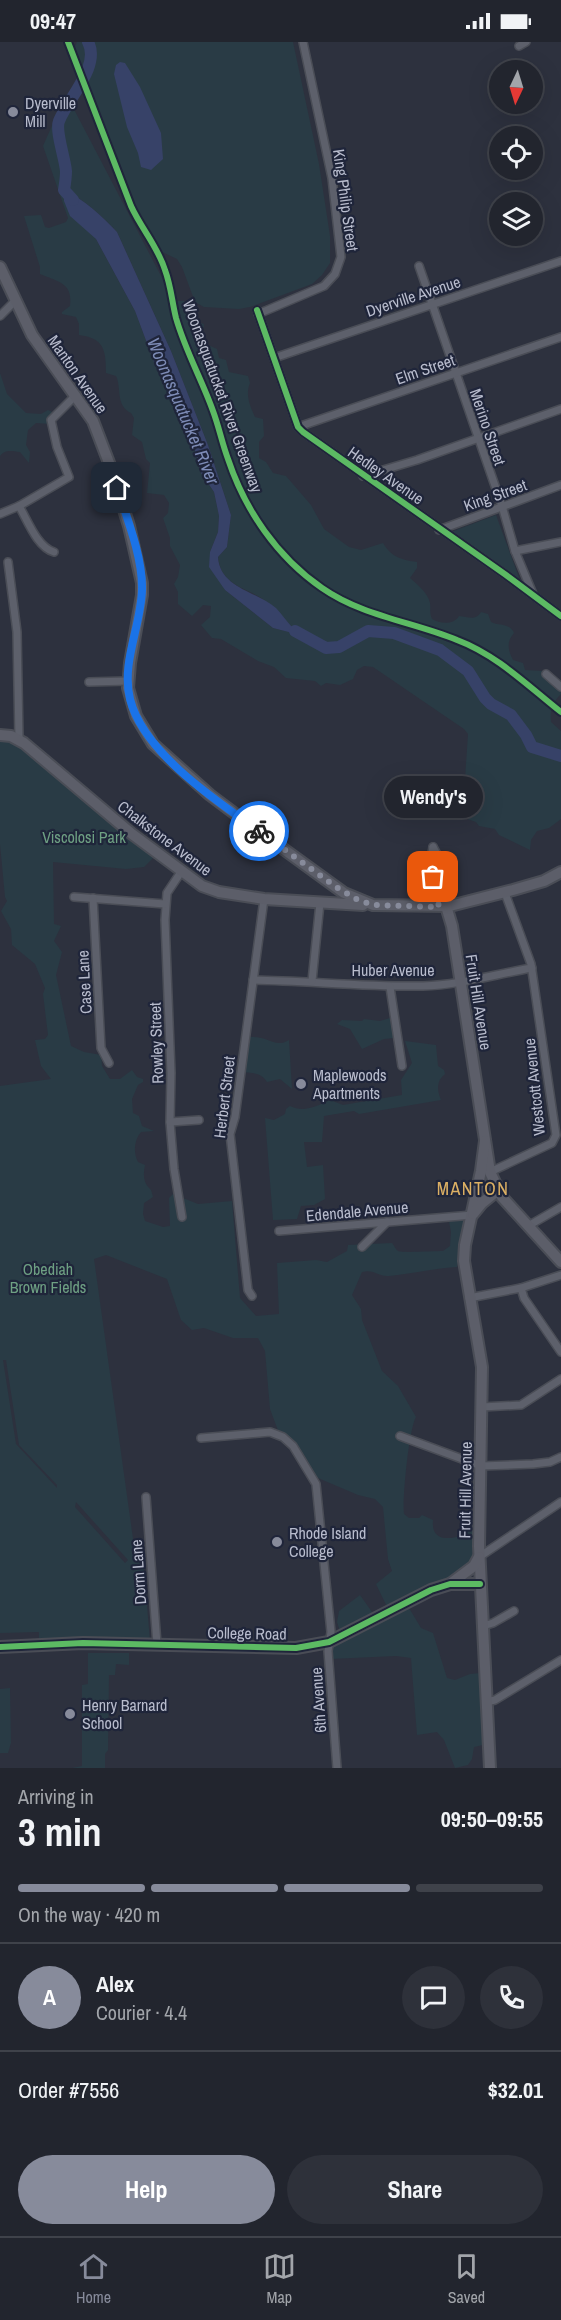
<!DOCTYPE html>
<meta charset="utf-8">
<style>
:root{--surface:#22252e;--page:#2e313a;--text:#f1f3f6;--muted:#a2a5aa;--line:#3f424a;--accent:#878b9b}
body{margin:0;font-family:"Archivo Narrow",sans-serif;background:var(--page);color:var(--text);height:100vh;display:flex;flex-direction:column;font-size:22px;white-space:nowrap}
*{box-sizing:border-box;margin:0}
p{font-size:20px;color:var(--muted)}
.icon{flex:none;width:33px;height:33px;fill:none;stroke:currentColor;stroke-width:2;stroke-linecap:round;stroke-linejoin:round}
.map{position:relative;height:1726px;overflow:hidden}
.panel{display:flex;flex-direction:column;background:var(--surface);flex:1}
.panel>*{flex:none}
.needle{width:39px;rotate:184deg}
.fabs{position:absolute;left:489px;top:18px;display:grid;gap:12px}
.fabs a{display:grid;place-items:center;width:54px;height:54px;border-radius:50%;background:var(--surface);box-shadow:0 6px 24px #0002,0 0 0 2px var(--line);font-size:30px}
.pin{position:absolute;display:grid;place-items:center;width:51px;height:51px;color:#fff;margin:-26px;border-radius:12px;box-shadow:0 3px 9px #0006}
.courier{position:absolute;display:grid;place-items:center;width:60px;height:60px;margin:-30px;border:4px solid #1a73e8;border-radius:50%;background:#fff;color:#222;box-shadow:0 2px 8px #0007}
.bubble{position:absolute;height:42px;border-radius:21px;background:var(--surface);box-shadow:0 6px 24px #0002,0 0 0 2px var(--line);font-size:20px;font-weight:700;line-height:42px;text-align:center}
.head em{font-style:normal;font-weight:700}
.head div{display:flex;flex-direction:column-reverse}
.head{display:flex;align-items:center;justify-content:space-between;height:102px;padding:0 18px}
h1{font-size:39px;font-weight:700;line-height:45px}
.bar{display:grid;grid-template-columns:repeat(4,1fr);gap:9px 6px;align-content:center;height:72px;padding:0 18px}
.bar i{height:8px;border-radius:4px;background:var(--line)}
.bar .current{background:var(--accent)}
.bar p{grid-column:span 4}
.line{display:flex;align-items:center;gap:15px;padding:0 18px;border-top:2px solid var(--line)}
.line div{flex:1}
.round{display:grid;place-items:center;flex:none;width:63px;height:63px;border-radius:32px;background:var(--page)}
.primary-button{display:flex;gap:12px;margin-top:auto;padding:12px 18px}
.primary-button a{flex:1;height:69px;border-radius:36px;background:var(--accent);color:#fff;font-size:24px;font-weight:700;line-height:69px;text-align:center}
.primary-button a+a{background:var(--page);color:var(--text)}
.status{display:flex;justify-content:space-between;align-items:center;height:42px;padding:0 30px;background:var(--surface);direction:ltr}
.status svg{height:16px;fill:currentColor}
.menu{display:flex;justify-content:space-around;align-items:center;height:84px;border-top:2px solid var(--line);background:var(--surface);font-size:16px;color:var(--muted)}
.menu a{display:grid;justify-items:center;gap:3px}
.menu .current{color:var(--accent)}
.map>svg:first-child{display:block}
.green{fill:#293b45;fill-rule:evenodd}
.water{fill:#374268}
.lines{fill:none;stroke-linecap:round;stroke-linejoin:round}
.river{stroke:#374268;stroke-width:12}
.street-casing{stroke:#4a4d56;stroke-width:10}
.secondary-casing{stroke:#4a4d56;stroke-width:14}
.street{stroke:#5d606b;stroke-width:7}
.secondary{stroke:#5c5e69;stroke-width:10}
.cycleway-casing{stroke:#1f253a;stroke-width:10}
.cycleway{stroke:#5cba63;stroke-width:6}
.done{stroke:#878b9b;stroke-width:6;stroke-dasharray:0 10.8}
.route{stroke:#1a73e8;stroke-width:8}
.poi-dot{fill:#878b9b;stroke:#1f253a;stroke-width:2}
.labels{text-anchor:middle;stroke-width:4.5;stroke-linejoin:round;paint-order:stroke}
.poi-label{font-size:16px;fill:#b8bccd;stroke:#1f253a;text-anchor:start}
.street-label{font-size:16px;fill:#b8bccd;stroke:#1f253a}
.park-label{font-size:16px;fill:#6ea083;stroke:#1f253a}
.water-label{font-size:18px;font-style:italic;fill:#7d8bb6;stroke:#1f253a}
.neighbourhood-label{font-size:18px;letter-spacing:1.5px;fill:#dcb064;stroke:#1f253a}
</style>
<div class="status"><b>09:47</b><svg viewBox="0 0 49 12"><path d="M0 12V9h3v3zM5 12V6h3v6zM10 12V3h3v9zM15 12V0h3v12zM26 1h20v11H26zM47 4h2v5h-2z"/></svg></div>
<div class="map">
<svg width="561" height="1726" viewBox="0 0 561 1726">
<rect width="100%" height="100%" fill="#2d313e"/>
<g class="green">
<polygon points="77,0 293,0 319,122 330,194 330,221 322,233 312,242 250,265 239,267 204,265 195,260 182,225 177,217 160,209 145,188 119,119 73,9"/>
<path d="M66,52L172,255L178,259H184L194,279L204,282L202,296L204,301L217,307L219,316L226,318L229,330L248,334L250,341C245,353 250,364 255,375L263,377L264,394L259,400V416L266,420L273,431L286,434L311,463L324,487L349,505L361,508L383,501C391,515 402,518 417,520V526L410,536C417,542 428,551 430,561C431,567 429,570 432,577C440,582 454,583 459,574C468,575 476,579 481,570L488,572L491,580C499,584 510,581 514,591C506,600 508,608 513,618L523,621L525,628L542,629L561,645V652C552,661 550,667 551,680L561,689V777L549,786L537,789L531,798L530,808L499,793L495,787L479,784L476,780L444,769L465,737L468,692L464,687L373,625L364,624L357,628L353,637L340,643L326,641L321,644L315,639L286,636L274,625L258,619L221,597L212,596L201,583L210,575L211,564L203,563L192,574L178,562V550L174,542L178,535L180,523L170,504V496L163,476L168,471L169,461L164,453L147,451L150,421L146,417L142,400L132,393L134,376L131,371C115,363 122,346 116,334L106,331C106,308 104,296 79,293V282L76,275L62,272V270L70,264C73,241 59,240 40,232V225L24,174L41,173L45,185L49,186L66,180L68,176L43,104ZM64,148C85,158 101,173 117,190L171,309L208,403L231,473L227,505L218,515C221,545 248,545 267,560C277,567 282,575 290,583C295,588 301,591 305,594L273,586L225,548L210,510L218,490L219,474L214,450L201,431L190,391L154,320L135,269L96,197Z"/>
<path d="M0,331L7,352L26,371L41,372L48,368L54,371L50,382L36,381L28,388L26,403L30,410L29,421L20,410C12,409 5,407 0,414Z"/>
<polygon points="496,473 521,541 451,490"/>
<path d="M0,692H6L66,740V743L154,815L144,825L126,827L53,820L54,882L61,884L54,899L62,910L56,933L71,1004L84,1010L101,1013L102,1024L110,1037H120L132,1028L137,1035L143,1037V1040L138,1043L132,1057L133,1071L139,1074L142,1084L154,1089L141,1090C134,1098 133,1111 138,1120L145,1123C143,1133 143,1141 151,1148L153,1155L144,1161L143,1172L145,1179L163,1185L170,1184L169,1156L173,1152L198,1162L232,1159L240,1256L256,1274L279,1272L277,1221L316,1218L327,1220L347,1209L348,1203L392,1201C394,1203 395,1207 398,1209C402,1211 435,1209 443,1209L450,1204L451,1190L448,1174L469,1173L457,1225C434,1226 412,1232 389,1234C378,1235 375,1227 362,1230L352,1253L361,1267L362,1278L382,1329L398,1344L416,1375C409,1386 402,1458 404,1472L409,1476H419L422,1473L433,1478C431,1498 446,1498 461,1494L466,1488H478L480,1528L406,1561L421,1586L433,1591L447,1636L455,1638L470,1632L481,1631L487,1702L474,1705L472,1717L468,1723L455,1726L444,1698L437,1690L417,1693L411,1616L396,1614L330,1617V1597L341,1592L337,1580L339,1569L360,1553L377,1577L390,1571L376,1542L392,1529L388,1517L383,1465L375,1457L358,1453L311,1433L304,1421L279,1391L270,1367L265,1309L258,1296H233L204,1286L192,1288L181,1278L167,1237L106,1213L94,1217L135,1511L142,1505L150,1599L39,1601V1590L0,1591V1044L51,1037L41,1024L35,998L45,997L48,993L43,952L45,946L35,922L12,903L11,887L1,869L7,859L5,855L0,802ZM3,1318H6L19,1403L57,1443V1446L16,1402ZM76,1460L128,1518L125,1521L75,1465Z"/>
<polygon points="390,976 394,996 384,997 362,1007 350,987 337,982 342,978 362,979 364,977 380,979"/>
<path d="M245,994C251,995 259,995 265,997C274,1000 279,1004 289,998L292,1047L280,1037L267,1040C261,1030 251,1031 240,1030Z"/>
<path d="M405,999L436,1003L438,1024L444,1028L445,1032C436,1039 437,1048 441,1058L359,1072L354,1069L324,1074L322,1100H304L307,1125L323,1123L325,1157L314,1163L301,1164L297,1177L273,1178L265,1076L274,1078L285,1072L286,1067L290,1064C304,1071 317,1064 330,1058L343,1063L402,1053L401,1038L412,1021Z"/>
<polygon points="88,1611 129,1611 129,1623 116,1622 115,1633 109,1633 108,1708 105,1712 105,1726 72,1726 82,1724 82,1643 88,1642"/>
<polygon points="10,1646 11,1701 8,1711 0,1711 0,1647"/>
</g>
<g class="water">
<polygon points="120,20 125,21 140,45 161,91 163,117 151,128 141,125 138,111 127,85 114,32 116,23"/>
<path d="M64,148C85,158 101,173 117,190L171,309L208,403L231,473L227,505L218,515C220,546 256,549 276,566C282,572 286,579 292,585C296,589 303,592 308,595L273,586L225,548L209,525L210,510L218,490L219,474L214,450L201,431L190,391L154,320L135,269L96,197L70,174L64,159Z"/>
</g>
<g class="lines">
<g class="river">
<path d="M73,158L64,148C65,142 66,135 66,129C65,116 55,89 59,79C68,56 101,24 88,0"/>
<polyline points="295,589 326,606 339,605 368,589 394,591 440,608 468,629 485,656 491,662 511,673 526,693 532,705 561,714"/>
</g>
<g class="street-casing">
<g id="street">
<polyline points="519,4 526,0"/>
<polyline points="419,224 502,464 515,509 533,552"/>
<polyline points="257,268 298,385 303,390 506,533 561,574"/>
<polyline points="258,272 324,244 335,232 341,215 332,136 303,0"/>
<polyline points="0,274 16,258"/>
<polyline points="274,316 561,219"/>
<polyline points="298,385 561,295"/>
<polyline points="363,434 417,418 561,367"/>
<path d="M19,464C28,479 37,505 54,510"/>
<polyline points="0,472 19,464 69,435 57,405 51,378 76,353"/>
<polyline points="439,488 561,443"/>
<polyline points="515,509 561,500"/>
<polyline points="8,520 17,590 19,697"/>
<polyline points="546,632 561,645"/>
<polyline points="89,640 128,639"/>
<polyline points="433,805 438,814 446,864"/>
<path d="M433,805C429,823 432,847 439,865"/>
<polyline points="181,830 167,851 165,878 171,1031 170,1080 174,1127 182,1175"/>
<polyline points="74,855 165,862"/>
<polyline points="93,856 101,1006 109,1021"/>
<path d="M253,938C309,939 366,945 423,944C460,943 496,932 532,926"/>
<polyline points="312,939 320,861"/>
<polyline points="390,945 402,1024"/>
<polyline points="170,1080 199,1078"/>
<polyline points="490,1130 552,1101 556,1093 531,922 505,851"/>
<polyline points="528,1184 561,1165"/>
<polyline points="279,1189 473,1173"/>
<polyline points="362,1205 387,1180"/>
<polyline points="521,1246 524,1256 561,1310"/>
<polyline points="252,1254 248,1248 230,1092 235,1075 264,857"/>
<polyline points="469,1256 521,1246 561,1233"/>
<polyline points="482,1365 521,1363 561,1337"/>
<polyline points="400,1394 481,1424 533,1422 550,1420 561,1415"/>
<polyline points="201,1396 270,1390 283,1395 293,1404 316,1442 331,1590 328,1609 337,1726"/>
<polyline points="146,1455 157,1602"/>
<polyline points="479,1515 561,1460"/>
<polyline points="483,1584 493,1581 514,1569"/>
<polyline points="486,1660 495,1658 561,1618"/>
</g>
</g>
<g class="secondary-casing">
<g id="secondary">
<polyline points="0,225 32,293 93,379 111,426 129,484 142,541 142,553 130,621 128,646 136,674 153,702 210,753 238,774 344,851 373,863 450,864 513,848 544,839 561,830"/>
<polyline points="0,693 11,694 24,701 132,792 202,844 219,850 264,857 363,863"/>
<polyline points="446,864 452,884 490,1130 502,1155 561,1220"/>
<polyline points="485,1099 481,1129 465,1203 464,1219 482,1325 479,1504 490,1726"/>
<polyline points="473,1172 482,1161 498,1148"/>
<polyline points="450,1542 474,1524 479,1515"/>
<polyline points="0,1605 83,1601 296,1606 329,1600 431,1548 450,1542 480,1542"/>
</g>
</g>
<use href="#street" class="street"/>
<use href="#secondary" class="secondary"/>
<g class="cycleway-casing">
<g id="cycleway">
<path d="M68,0L131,164C141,186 158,205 165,228C171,244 172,260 176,276C185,308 202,338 213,369C219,385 222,401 228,417C245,468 277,515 322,546C362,574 413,580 457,598C497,613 528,644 561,670"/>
<polyline points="257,268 298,385 303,390 506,533 561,574"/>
<polyline points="0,1605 83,1601 296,1606 329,1600 431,1548 450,1542 480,1542"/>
</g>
</g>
<use href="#cycleway" class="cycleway"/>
</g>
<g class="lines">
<polyline class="done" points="259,789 336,845 358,858 373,863 439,865 433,835"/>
<path class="route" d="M117,446C127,476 143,516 142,548C141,584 121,621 130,657C143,710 215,758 259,789"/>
</g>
<g class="poi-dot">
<circle cx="13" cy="70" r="6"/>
<circle cx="301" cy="1042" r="6"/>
<circle cx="277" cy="1500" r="6"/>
<circle cx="70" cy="1672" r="6"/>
</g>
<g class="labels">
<g class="poi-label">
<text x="25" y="67">Dyerville<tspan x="25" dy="18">Mill</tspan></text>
<text x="313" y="1039">Maplewoods<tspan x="313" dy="18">Apartments</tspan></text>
<text x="289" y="1497">Rhode Island<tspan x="289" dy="18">College</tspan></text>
<text x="82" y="1669">Henry Barnard<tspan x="82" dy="18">School</tspan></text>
</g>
<g class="street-label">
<text transform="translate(346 158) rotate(82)" y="6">King Philip Street</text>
<text transform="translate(413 254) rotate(-18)" y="6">Dyerville Avenue</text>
<text transform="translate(425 327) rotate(-19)" y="6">Elm Street</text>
<text transform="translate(78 332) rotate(55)" y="6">Manton Avenue</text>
<text transform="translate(223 354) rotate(70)" y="6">Woonasquatucket River Greenway</text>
<text transform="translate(488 385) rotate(71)" y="6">Merino Street</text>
<text transform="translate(386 433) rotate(35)" y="6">Hedley Avenue</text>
<text transform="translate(495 453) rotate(-20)" y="6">King Street</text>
<text transform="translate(165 796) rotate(37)" y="6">Chalkstone Avenue</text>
<text x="393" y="934">Huber Avenue</text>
<text transform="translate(84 940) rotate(-93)" y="6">Case Lane</text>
<text transform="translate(479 960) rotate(81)" y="6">Fruit Hill Avenue</text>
<text transform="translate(156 1001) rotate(-92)" y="6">Rowley Street</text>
<text transform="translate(534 1045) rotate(-96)" y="6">Westcott Avenue</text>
<text transform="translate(224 1055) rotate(-83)" y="6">Herbert Street</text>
<text transform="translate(357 1169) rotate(-5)" y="6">Edendale Avenue</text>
<text transform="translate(465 1448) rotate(-89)" y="6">Fruit Hill Avenue</text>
<text transform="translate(138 1530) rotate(-94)" y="6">Dorm Lane</text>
<text transform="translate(247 1591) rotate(1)" y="6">College Road</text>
<text transform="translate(318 1658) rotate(-94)" y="6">6th Avenue</text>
</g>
<g class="park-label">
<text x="84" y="801">Viscolosi Park</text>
<text x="48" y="1233">Obediah<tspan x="48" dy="18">Brown Fields</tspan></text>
</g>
<g class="water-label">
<text transform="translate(183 369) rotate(67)" y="6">Woonasquatucket River</text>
</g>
<g class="neighbourhood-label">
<text x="473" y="1153">MANTON</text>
</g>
</g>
</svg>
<div class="fabs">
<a><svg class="needle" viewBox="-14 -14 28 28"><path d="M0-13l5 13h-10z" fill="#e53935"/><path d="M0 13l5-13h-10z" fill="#a2a5aa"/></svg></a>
<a><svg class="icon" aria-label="locate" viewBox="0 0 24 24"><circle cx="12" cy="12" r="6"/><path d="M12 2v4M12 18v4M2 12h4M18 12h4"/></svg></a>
<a><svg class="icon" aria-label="layers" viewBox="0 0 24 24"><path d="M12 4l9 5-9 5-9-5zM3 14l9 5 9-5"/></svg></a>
</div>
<div class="pin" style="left:433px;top:835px;background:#ea580c"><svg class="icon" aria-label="bag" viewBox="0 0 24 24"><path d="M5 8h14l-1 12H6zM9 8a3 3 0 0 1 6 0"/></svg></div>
<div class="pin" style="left:117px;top:446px;background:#1f2937"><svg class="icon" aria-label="home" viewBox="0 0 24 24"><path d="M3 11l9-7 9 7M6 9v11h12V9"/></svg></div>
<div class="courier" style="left:259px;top:789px"><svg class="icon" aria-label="bike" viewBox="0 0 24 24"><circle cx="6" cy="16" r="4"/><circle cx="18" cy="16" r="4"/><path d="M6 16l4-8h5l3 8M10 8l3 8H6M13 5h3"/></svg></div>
<div class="bubble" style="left:384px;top:734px;width:99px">Wendy's</div>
</div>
<section class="panel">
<div class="head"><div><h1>3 min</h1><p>Arriving in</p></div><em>09:50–09:55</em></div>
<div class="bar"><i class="current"></i><i class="current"></i><i class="current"></i><i></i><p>On the way · 420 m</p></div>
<div class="line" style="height:108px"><b class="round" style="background:var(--accent);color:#fff">A</b><div><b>Alex</b><p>Courier · 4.4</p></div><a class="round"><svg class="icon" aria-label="chat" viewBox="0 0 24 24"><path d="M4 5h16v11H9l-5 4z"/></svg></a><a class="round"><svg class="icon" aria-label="phone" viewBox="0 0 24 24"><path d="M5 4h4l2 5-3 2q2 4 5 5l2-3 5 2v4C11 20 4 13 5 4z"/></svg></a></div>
<div class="line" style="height:78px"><div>Order #7556</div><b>$32.01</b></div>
<div class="primary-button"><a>Help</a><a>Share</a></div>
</section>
<nav class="menu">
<a class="current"><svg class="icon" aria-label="home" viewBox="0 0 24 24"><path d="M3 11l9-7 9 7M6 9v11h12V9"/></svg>Home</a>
<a><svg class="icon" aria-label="map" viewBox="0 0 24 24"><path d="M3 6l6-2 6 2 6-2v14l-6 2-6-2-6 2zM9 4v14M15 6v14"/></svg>Map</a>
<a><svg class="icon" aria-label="saved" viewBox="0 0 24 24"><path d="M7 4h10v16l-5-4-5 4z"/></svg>Saved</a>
</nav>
